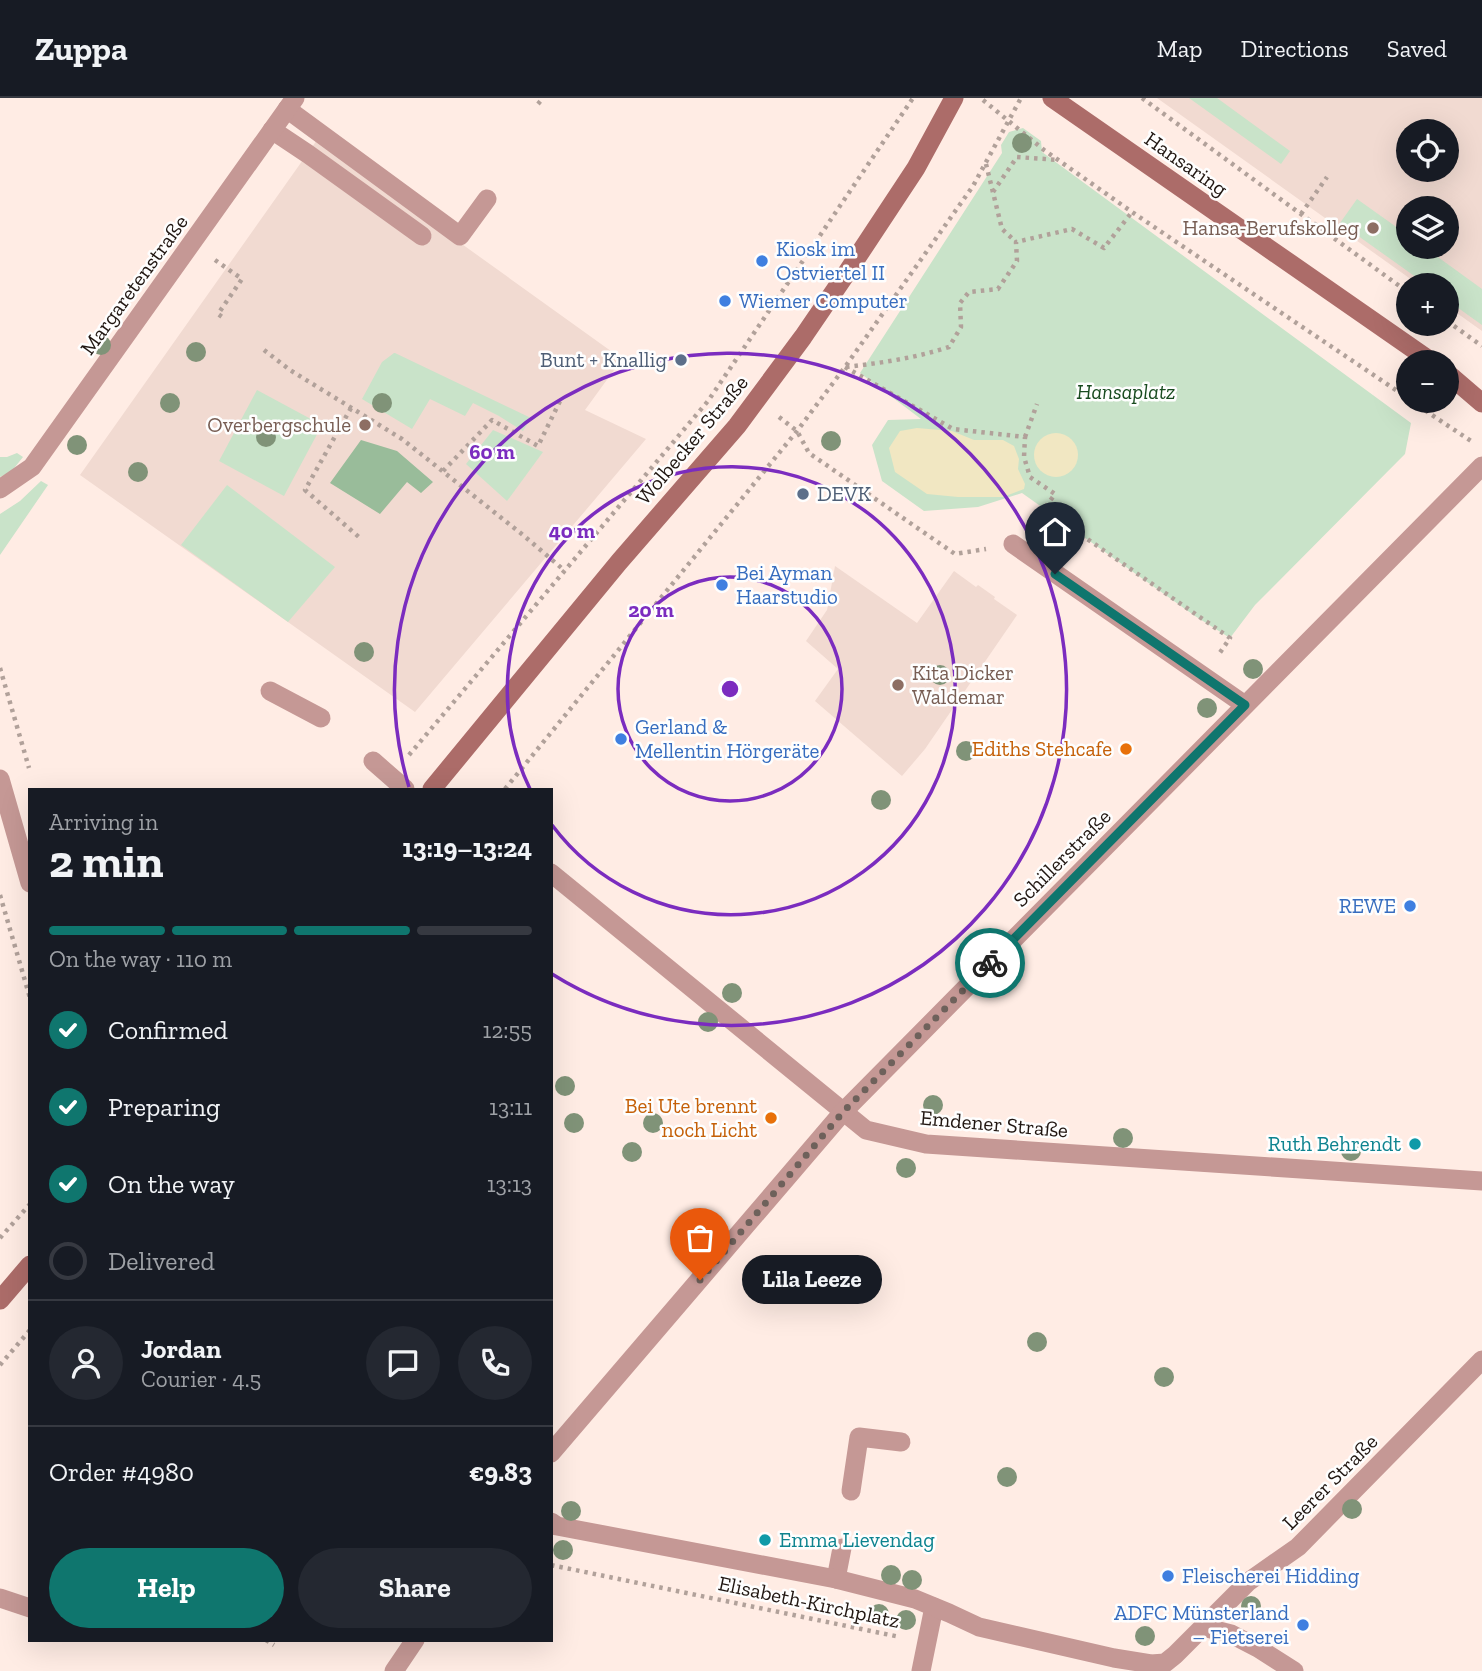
<!DOCTYPE html>
<meta charset="utf-8">
<style>
:root{--surface:#171b24;--page:#242831;--text:#f1f3f6;--muted:#9ea1a6;--line:#363941;--accent:#0f766e}
body{margin:0;font-family:"Zilla Slab",serif;background:var(--page);color:var(--text);height:100vh;display:flex;flex-direction:column;font-size:26px;white-space:nowrap}
*{box-sizing:border-box;margin:0}
p{font-size:23px;color:var(--muted)}
.icon{flex:none;width:38px;height:38px;fill:none;stroke:currentColor;stroke-width:2;stroke-linecap:round;stroke-linejoin:round}
.map{position:relative;flex:1;overflow:hidden}
.side{position:absolute;left:28px;top:690px;width:525px;height:854px;display:flex;flex-direction:column;background:var(--surface);border-radius:0px;box-shadow:0 7px 28px #0002}
.side>*{flex:none}
.fabs{position:absolute;left:1396px;top:21px;display:grid;gap:14px}
.fabs a{display:grid;place-items:center;width:63px;height:63px;border-radius:50%;background:var(--surface);box-shadow:0 7px 28px #0002;font-size:35px}
.pin{position:absolute;display:grid;place-items:center;width:60px;height:60px;color:#fff;margin:-72px -30px;border-radius:50% 50% 50% 0;rotate:-45deg;box-shadow:0 0 7px #0007}
.pin .icon{rotate:45deg}
.courier{position:absolute;display:grid;place-items:center;width:70px;height:70px;margin:-35px;border:5px solid #0f766e;border-radius:50%;background:#fff;color:#222;box-shadow:0 2px 9px #0007}
.bubble{position:absolute;height:49px;border-radius:24px;background:var(--surface);box-shadow:0 7px 28px #0002;font-size:23px;font-weight:700;line-height:49px;text-align:center}
.overview em{font-style:normal;font-weight:700}
.overview div{display:flex;flex-direction:column-reverse}
.overview{display:flex;align-items:center;justify-content:space-between;height:119px;padding:0 21px}
h1{font-size:46px;font-weight:700;line-height:52px}
.bar{display:grid;grid-template-columns:repeat(4,1fr);gap:10px 7px;align-content:center;height:84px;padding:0 21px}
.bar i{height:9px;border-radius:5px;background:var(--line)}
.bar .current{background:var(--accent)}
.bar p{grid-column:span 4}
.line{display:flex;align-items:center;gap:18px;padding:0 21px;border-top:2px solid var(--line)}
.line div{flex:1}
.round{display:grid;place-items:center;flex:none;width:74px;height:74px;border-radius:37px;background:var(--page)}
ol{padding:0 21px;list-style:none}
li{display:flex;align-items:center;gap:21px;height:77px}
li p{margin-inline-start:auto}
li .icon{padding:7px;border-radius:50%;background:var(--accent);color:#fff;stroke-width:4}
li:last-child{color:var(--muted)}
li i{width:38px;height:38px;border:4px solid var(--line);border-radius:50%}
.cta{display:flex;gap:14px;margin-top:auto;padding:14px 21px}
.cta a{flex:1;height:80px;border-radius:42px;background:var(--accent);color:#fff;font-size:28px;font-weight:700;line-height:80px;text-align:center}
.cta a+a{background:var(--page);color:var(--text)}
header{display:flex;align-items:center;gap:42px;box-sizing:border-box;height:98px;padding:0 35px;background:var(--surface);border-bottom:2px solid var(--line)}
header strong{font-size:33px}
nav{display:flex;gap:38px;margin-inline-start:auto;font-size:24px}
.map>svg:first-child{display:block}
.built{fill:#f1dad1;fill-rule:evenodd}
.green{fill:#c9e3c9}
.forest{fill:#99bc9a}
.sand{fill:#f1e7c2}
.lines{fill:none;stroke-linecap:round;stroke-linejoin:round}
.path{stroke:#b1a19a;stroke-width:4.5;stroke-dasharray:3.5 5;stroke-linecap:butt}
.service{stroke:#c59895;stroke-width:19}
.minor{stroke:#c59895;stroke-width:19}
.secondary{stroke:#ac6c69;stroke-width:19}
.tree{fill:#809378}
.done{stroke:#6e615b;stroke-width:7;stroke-dasharray:0 12.6}
.route{stroke:#0f766e;stroke-width:9}
.ring{fill:none;stroke:#7b2cbf;stroke-width:3.5}
.education-dot{fill:#8d6e63;stroke:#fefefe;stroke-width:2.5}
.shop-dot{fill:#3f7fe0;stroke:#fefefe;stroke-width:2.5}
.service-dot{fill:#5c6f8a;stroke:#fefefe;stroke-width:2.5}
.food-dot{fill:#e8710a;stroke:#fefefe;stroke-width:2.5}
.culture-dot{fill:#0f9aa8;stroke:#fefefe;stroke-width:2.5}
.labels{text-anchor:middle;stroke-width:5;stroke-linejoin:round;paint-order:stroke}
.street-label{font-size:21px;fill:#201611;stroke:#fefefe}
.education-label{font-size:21px;fill:#785e54;stroke:#fefefe;text-anchor:end}
.shop-label{font-size:21px;fill:#366cbe;stroke:#fefefe;text-anchor:start}
.service-label{font-size:21px;fill:#4e5e75;stroke:#fefefe;text-anchor:end}
.park-label{font-size:21px;font-style:italic;fill:#184b1f;stroke:#fefefe}
.food-label{font-size:21px;fill:#c56008;stroke:#fefefe;text-anchor:end}
.culture-label{font-size:21px;fill:#0d838f;stroke:#fefefe;text-anchor:end}
.centre{fill:#7b2cbf;stroke:#fefefe;stroke-width:3.5}
.ring-label{font-size:21px;text-anchor:middle;font-weight:bold;fill:#7b2cbf;stroke:#fefefe;stroke-width:5;stroke-linejoin:round;paint-order:stroke}
</style>
<header>
<strong>Zuppa</strong>
<nav><a>Map</a><a>Directions</a><a>Saved</a></nav>
</header>
<div class="map">
<svg width="1482" height="1573" viewBox="0 0 1482 1573">
<rect width="100%" height="100%" fill="#ffece4"/>
<g class="built">
<path d="M1157,0H1482V233L1447,208V187H1419ZM1409,33H1447V72H1409ZM1409,110H1447V149H1409Z"/>
<polygon points="317,42 622,261 585,312 646,341 415,614 80,377"/>
<polygon points="835,468 917,525 954,473 976,489 978,487 995,499 994,501 1017,517 925,651 902,678 815,603 838,571 806,543 827,512"/>
</g>
<g class="green">
<polygon points="1189,0 1217,0 1290,53 1281,66"/>
<polygon points="1023,30 1041,43 1042,54 1411,325 1405,356 1255,507 1230,540 1195,518 1022,395 978,409 924,413 882,383 872,347 888,322 921,321 860,275 1002,55 1001,47 1009,34"/>
<polygon points="1357,101 1409,138 1409,149 1424,149 1482,191 1482,227 1447,202 1447,187 1427,187 1340,125"/>
<polygon points="394,255 395,255 531,320 523,333 499,318 473,305 465,318 430,301 412,331 362,301 382,264"/>
<polygon points="257,292 322,327 284,398 219,363"/>
<polygon points="493,332 543,354 507,403 466,366"/>
<polygon points="17,355 23,359 11,374 0,379 0,359 7,359"/>
<polygon points="41,383 48,387 0,457 0,416 20,403"/>
<polygon points="227,387 335,469 288,524 181,447"/>
</g>
<polygon class="forest" points="361,342 397,353 433,384 421,395 407,384 380,416 330,385"/>
<g class="sand">
<polygon points="917,330 952,333 974,342 1003,342 1014,348 1019,361 1018,371 1025,386 1024,391 1003,399 958,399 927,396 895,374 889,350 900,333"/>
<circle cx="1056" cy="357" r="22"/>
</g>
<g class="lines">
<g class="path">
<polyline points="1142,0 1409,195"/>
<polyline points="983,2 1044,52 1132,114 1409,301"/>
<polyline points="538,6 543,0"/>
<polyline points="986,66 1002,131 1016,144"/>
<polyline points="993,94 1017,59 1058,62"/>
<polyline points="1301,116 1327,79"/>
<polyline points="215,162 242,181 218,216 225,221"/>
<polyline points="1447,223 1482,248"/>
<polyline points="264,252 290,272 402,341 523,437 565,473"/>
<polyline points="845,269 953,331 1025,339 1024,359 1030,379 1055,396 1044,411 1230,540 1219,556"/>
<path d="M846,269C881,265 915,260 949,249L961,229L960,205L969,194L998,191L1017,163L1016,144L1072,131L1104,150L1132,114"/>
<polyline points="1411,303 1471,343"/>
<polyline points="351,310 305,392 360,440"/>
<polyline points="779,319 797,333 809,355 955,456 986,451"/>
<polyline points="1025,339 1037,306"/>
<polyline points="443,373 492,322 538,348 561,301"/>
<polyline points="0,570 29,670"/>
<polyline points="409,657 708,303 913,0"/>
<polyline points="505,691 797,333 845,269 973,88 1021,0"/>
<polyline points="0,797 30,900"/>
<polyline points="0,1140 30,1106"/>
<polyline points="0,1267 30,1232"/>
<polyline points="551,1467 900,1539"/>
<polyline points="266,1542 274,1547"/>
</g>
<g class="service">
<polyline points="287,11 460,138 487,101"/>
<polyline points="272,32 308,56 422,138"/>
<polyline points="270,593 321,620"/>
<polyline points="373,663 405,691"/>
<polyline points="851,1393 859,1339 901,1344"/>
<polyline points="836,1481 842,1450"/>
<polyline points="0,1500 30,1510"/>
<polyline points="921,1573 934,1509"/>
</g>
<g class="minor">
<polyline points="0,391 32,369 295,0"/>
<polyline points="1013,446 1245,607"/>
<polyline points="0,681 30,785"/>
<polyline points="551,775 866,1032 926,1046 1482,1083"/>
<polyline points="551,1355 843,1014 1482,368"/>
<polyline points="551,1424 557,1428 836,1481 915,1501 949,1515 979,1529 1114,1560 1151,1566 1165,1565 1175,1557 1248,1484 1298,1449 1482,1262"/>
<polyline points="1203,1529 1231,1536 1258,1550 1294,1573"/>
<polyline points="394,1573 415,1542"/>
</g>
<g class="secondary">
<polyline points="1052,0 1432,264"/>
<polyline points="1447,275 1482,305"/>
<polyline points="432,691 619,464 737,328 803,239 846,176 916,70 954,0"/>
<polyline points="0,1202 30,1167"/>
</g>
</g>
<g class="tree">
<circle cx="1022" cy="45" r="10"/>
<circle cx="101" cy="247" r="10"/>
<circle cx="196" cy="254" r="10"/>
<circle cx="170" cy="305" r="10"/>
<circle cx="382" cy="305" r="10"/>
<circle cx="266" cy="339" r="10"/>
<circle cx="831" cy="343" r="10"/>
<circle cx="77" cy="347" r="10"/>
<circle cx="138" cy="374" r="10"/>
<circle cx="364" cy="554" r="10"/>
<circle cx="1253" cy="571" r="10"/>
<circle cx="940" cy="577" r="10"/>
<circle cx="1207" cy="610" r="10"/>
<circle cx="966" cy="653" r="10"/>
<circle cx="881" cy="702" r="10"/>
<circle cx="732" cy="895" r="10"/>
<circle cx="708" cy="924" r="10"/>
<circle cx="565" cy="988" r="10"/>
<circle cx="933" cy="1007" r="10"/>
<circle cx="574" cy="1025" r="10"/>
<circle cx="653" cy="1025" r="10"/>
<circle cx="1123" cy="1040" r="10"/>
<circle cx="1351" cy="1053" r="10"/>
<circle cx="632" cy="1054" r="10"/>
<circle cx="906" cy="1070" r="10"/>
<circle cx="1037" cy="1244" r="10"/>
<circle cx="1164" cy="1279" r="10"/>
<circle cx="1007" cy="1379" r="10"/>
<circle cx="1352" cy="1411" r="10"/>
<circle cx="571" cy="1413" r="10"/>
<circle cx="563" cy="1452" r="10"/>
<circle cx="891" cy="1477" r="10"/>
<circle cx="912" cy="1482" r="10"/>
<circle cx="1251" cy="1508" r="10"/>
<circle cx="879" cy="1516" r="10"/>
<circle cx="906" cy="1522" r="10"/>
<circle cx="1145" cy="1538" r="10"/>
</g>
<g class="lines">
<polyline class="done" points="700,1182 843,1014 990,865"/>
<polyline class="route" points="990,865 1245,607 1055,476"/>
</g>
<g class="ring">
<circle cx="730" cy="591" r="112"/>
<path d="M530 691A224 224 0 1 1 552 727"/>
<path d="M409 689A336 336 0 1 1 552 876"/>
</g>
<g class="education-dot">
<circle cx="1373" cy="130" r="7"/>
<circle cx="365" cy="327" r="7"/>
<circle cx="898" cy="587" r="7"/>
</g>
<g class="shop-dot">
<circle cx="762" cy="163" r="7"/>
<circle cx="725" cy="203" r="7"/>
<circle cx="722" cy="487" r="7"/>
<circle cx="621" cy="641" r="7"/>
<circle cx="1410" cy="808" r="7"/>
<circle cx="1168" cy="1478" r="7"/>
<circle cx="1303" cy="1527" r="7"/>
</g>
<g class="service-dot">
<circle cx="681" cy="262" r="7"/>
<circle cx="803" cy="396" r="7"/>
</g>
<g class="food-dot">
<circle cx="1126" cy="651" r="7"/>
<circle cx="771" cy="1020" r="7"/>
</g>
<g class="culture-dot">
<circle cx="1415" cy="1046" r="7"/>
<circle cx="765" cy="1442" r="7"/>
</g>
<g class="labels">
<g class="street-label">
<text transform="translate(1186 66) rotate(35)" y="7">Hansaring</text>
<text transform="translate(134 187) rotate(-54)" y="7">Margaretenstraße</text>
<text transform="translate(692 342) rotate(-50)" y="7">Wolbecker Straße</text>
<text transform="translate(1062 760) rotate(-45)" y="7">Schillerstraße</text>
<text transform="translate(994 1026) rotate(5)" y="7">Emdener Straße</text>
<text transform="translate(1330 1384) rotate(-45)" y="7">Leerer Straße</text>
<text transform="translate(809 1504) rotate(12)" y="7">Elisabeth-Kirchplatz</text>
</g>
<g class="education-label">
<text x="1359" y="137">Hansa-Berufskolleg</text>
<text x="351" y="334">Overbergschule</text>
<text x="912" y="582" text-anchor="start">Kita Dicker<tspan x="912" dy="24">Waldemar</tspan></text>
</g>
<g class="shop-label">
<text x="776" y="158">Kiosk im<tspan x="776" dy="24">Ostviertel II</tspan></text>
<text x="739" y="210">Wiemer Computer</text>
<text x="736" y="482">Bei Ayman<tspan x="736" dy="24">Haarstudio</tspan></text>
<text x="635" y="636">Gerland &amp;<tspan x="635" dy="24">Mellentin Hörgeräte</tspan></text>
<text x="1396" y="815" text-anchor="end">REWE</text>
<text x="1182" y="1485">Fleischerei Hidding</text>
<text x="1289" y="1522" text-anchor="end">ADFC Münsterland<tspan x="1289" dy="24">– Fietserei</tspan></text>
</g>
<g class="service-label">
<text x="667" y="269">Bunt + Knallig</text>
<text x="817" y="403" text-anchor="start">DEVK</text>
</g>
<g class="park-label">
<text x="1126" y="301">Hansaplatz</text>
</g>
<g class="food-label">
<text x="1112" y="658">Ediths Stehcafe</text>
<text x="757" y="1015">Bei Ute brennt<tspan x="757" dy="24">noch Licht</tspan></text>
</g>
<g class="culture-label">
<text x="1401" y="1053">Ruth Behrendt</text>
<text x="779" y="1449" text-anchor="start">Emma Lievendag</text>
</g>
</g>
<circle cx="730" cy="591" r="10" class="centre"/>
<g class="ring-label">
<text x="492" y="361">60 m</text>
<text x="572" y="440">40 m</text>
<text x="651" y="519">20 m</text>
</g>
</svg>
<div class="fabs">
<a><svg class="icon" aria-label="locate" viewBox="0 0 24 24"><circle cx="12" cy="12" r="6"/><path d="M12 2v4M12 18v4M2 12h4M18 12h4"/></svg></a>
<a><svg class="icon" aria-label="layers" viewBox="0 0 24 24"><path d="M12 4l9 5-9 5-9-5zM3 14l9 5 9-5"/></svg></a>
<a>+</a>
<a>−</a>
</div>
<div class="pin" style="left:700px;top:1182px;background:#ea580c"><svg class="icon" aria-label="bag" viewBox="0 0 24 24"><path d="M5 8h14l-1 12H6zM9 8a3 3 0 0 1 6 0"/></svg></div>
<div class="pin" style="left:1055px;top:476px;background:#1f2937"><svg class="icon" aria-label="home" viewBox="0 0 24 24"><path d="M3 11l9-7 9 7M6 9v11h12V9"/></svg></div>
<div class="courier" style="left:990px;top:865px"><svg class="icon" aria-label="bike" viewBox="0 0 24 24"><circle cx="6" cy="16" r="4"/><circle cx="18" cy="16" r="4"/><path d="M6 16l4-8h5l3 8M10 8l3 8H6M13 5h3"/></svg></div>
<div class="bubble" style="left:742px;top:1157px;width:140px">Lila Leeze</div>
<section class="side">
<div class="overview"><div><h1>2 min</h1><p>Arriving in</p></div><em>13:19–13:24</em></div>
<div class="bar"><i class="current"></i><i class="current"></i><i class="current"></i><i></i><p>On the way · 110 m</p></div>
<ol>
<li><svg class="icon" aria-label="check" viewBox="0 0 24 24"><path d="M5 12l5 5 9-10"/></svg>Confirmed<p>12:55</p></li>
<li><svg class="icon" aria-label="check" viewBox="0 0 24 24"><path d="M5 12l5 5 9-10"/></svg>Preparing<p>13:11</p></li>
<li><svg class="icon" aria-label="check" viewBox="0 0 24 24"><path d="M5 12l5 5 9-10"/></svg>On the way<p>13:13</p></li>
<li><i></i>Delivered</li>
</ol>
<div class="line" style="height:126px"><a class="round"><svg class="icon" aria-label="person" viewBox="0 0 24 24"><circle cx="12" cy="8" r="4"/><path d="M4 21q1-7 8-7t8 7"/></svg></a><div><b>Jordan</b><p>Courier · 4.5</p></div><a class="round"><svg class="icon" aria-label="chat" viewBox="0 0 24 24"><path d="M4 5h16v11H9l-5 4z"/></svg></a><a class="round"><svg class="icon" aria-label="phone" viewBox="0 0 24 24"><path d="M5 4h4l2 5-3 2q2 4 5 5l2-3 5 2v4C11 20 4 13 5 4z"/></svg></a></div>
<div class="line" style="height:91px"><div>Order #4980</div><b>€9.83</b></div>
<div class="cta"><a>Help</a><a>Share</a></div>
</section>
</div>
